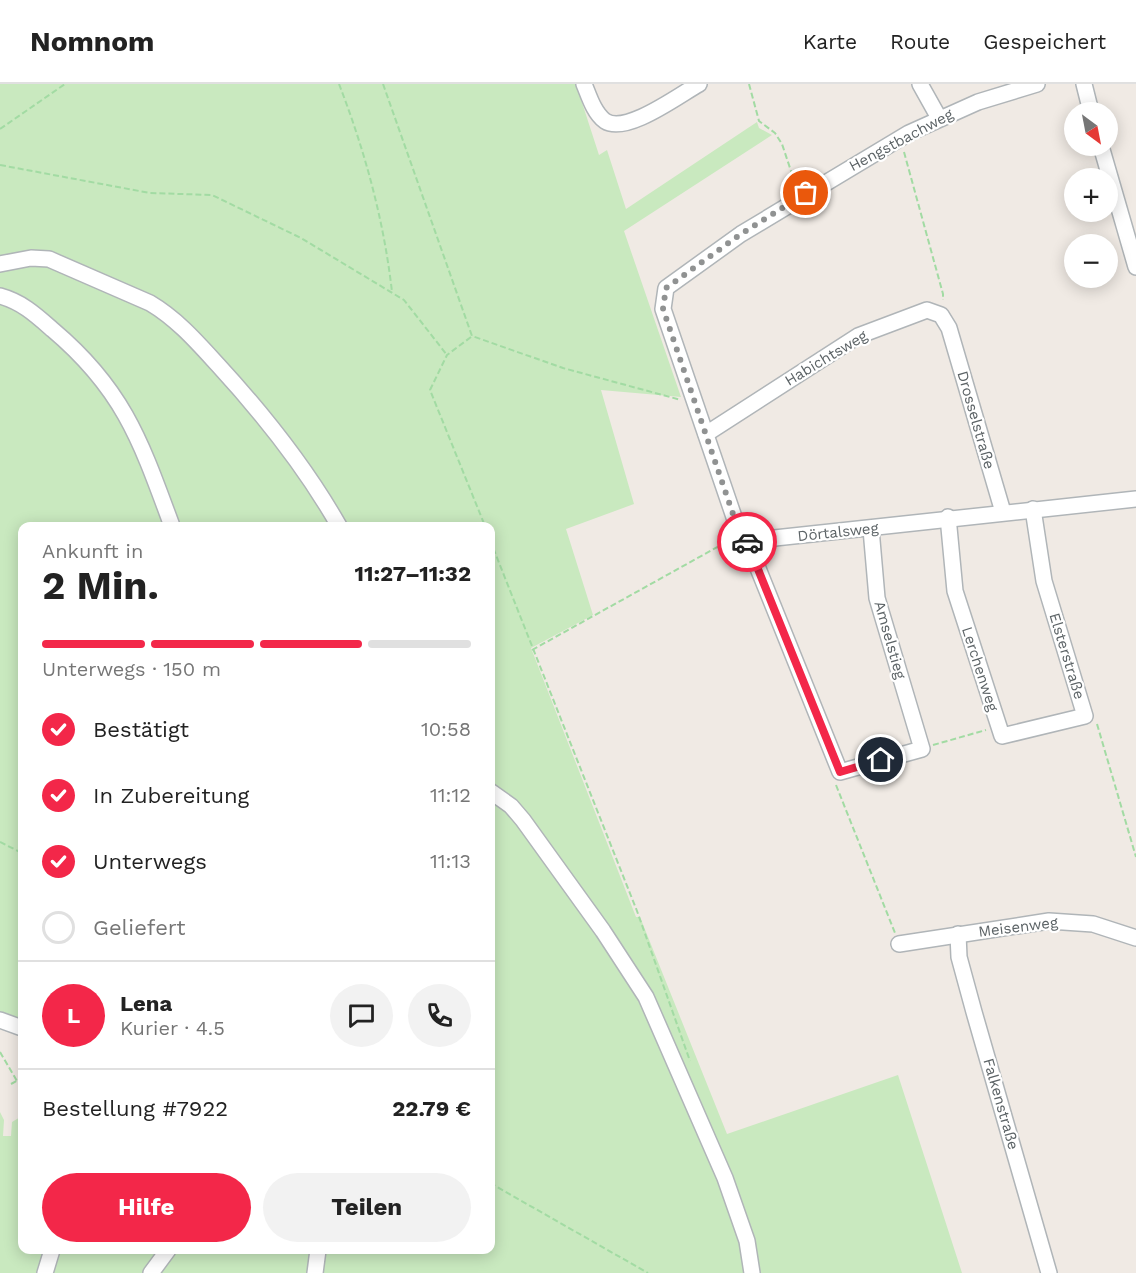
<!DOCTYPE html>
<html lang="de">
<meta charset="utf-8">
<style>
:root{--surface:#fff;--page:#f2f2f2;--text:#222;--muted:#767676;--line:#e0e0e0;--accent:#f32749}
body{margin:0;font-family:"Work Sans",sans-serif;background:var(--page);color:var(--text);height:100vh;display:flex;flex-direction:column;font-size:22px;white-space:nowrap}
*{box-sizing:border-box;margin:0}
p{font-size:20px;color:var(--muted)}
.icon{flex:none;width:33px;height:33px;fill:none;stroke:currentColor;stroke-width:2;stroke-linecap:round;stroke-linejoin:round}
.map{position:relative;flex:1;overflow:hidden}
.panel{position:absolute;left:18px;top:438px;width:477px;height:732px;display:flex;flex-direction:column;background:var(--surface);border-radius:12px;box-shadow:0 3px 15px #0003}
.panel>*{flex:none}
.needle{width:39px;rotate:148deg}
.controls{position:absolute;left:1064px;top:18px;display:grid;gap:12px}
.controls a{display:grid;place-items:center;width:54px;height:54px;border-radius:50%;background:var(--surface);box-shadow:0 3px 15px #0003;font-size:30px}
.pin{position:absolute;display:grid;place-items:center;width:51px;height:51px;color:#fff;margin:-26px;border:3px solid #fff;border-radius:50%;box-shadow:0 2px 6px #0007}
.courier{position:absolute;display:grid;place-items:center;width:60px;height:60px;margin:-30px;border:4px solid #f32749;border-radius:50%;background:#fff;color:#222;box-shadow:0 2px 8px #0007}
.head em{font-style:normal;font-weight:700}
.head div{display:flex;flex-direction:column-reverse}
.head{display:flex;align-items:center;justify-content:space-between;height:102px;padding:0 24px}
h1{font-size:39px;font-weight:700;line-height:45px}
.bar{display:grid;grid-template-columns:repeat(4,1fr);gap:9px 6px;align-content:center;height:72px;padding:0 24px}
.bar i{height:8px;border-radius:4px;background:var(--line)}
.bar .on{background:var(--accent)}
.bar p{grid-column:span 4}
.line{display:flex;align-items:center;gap:15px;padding:0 24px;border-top:2px solid var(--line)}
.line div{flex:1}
.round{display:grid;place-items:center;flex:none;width:63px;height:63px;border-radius:32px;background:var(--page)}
ol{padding:0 24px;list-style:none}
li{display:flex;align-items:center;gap:18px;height:66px}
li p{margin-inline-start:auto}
li .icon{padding:6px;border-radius:50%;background:var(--accent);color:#fff;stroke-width:4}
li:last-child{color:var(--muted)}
li i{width:33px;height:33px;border:3px solid var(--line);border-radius:50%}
.button{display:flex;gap:12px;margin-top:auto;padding:12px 24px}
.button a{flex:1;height:69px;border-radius:36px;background:var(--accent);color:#fff;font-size:24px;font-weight:700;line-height:69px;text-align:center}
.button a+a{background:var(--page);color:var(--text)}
header{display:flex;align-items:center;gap:36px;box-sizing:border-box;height:84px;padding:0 30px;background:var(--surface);border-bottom:2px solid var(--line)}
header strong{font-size:28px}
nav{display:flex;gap:33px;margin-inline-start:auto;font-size:21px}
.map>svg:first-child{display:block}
.green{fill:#c9e9bf}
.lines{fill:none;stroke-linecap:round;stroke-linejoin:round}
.minor-casing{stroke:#b0b5b8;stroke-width:18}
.path{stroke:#a2dba3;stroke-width:2;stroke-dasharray:6 3;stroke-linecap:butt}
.minor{stroke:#fff;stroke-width:15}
.done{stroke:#909292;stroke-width:6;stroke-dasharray:0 10.8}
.route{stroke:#f32749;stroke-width:8}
.labels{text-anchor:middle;stroke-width:4.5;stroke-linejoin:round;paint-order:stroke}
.street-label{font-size:15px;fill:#5c6366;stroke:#fff}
</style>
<header>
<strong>Nomnom</strong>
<nav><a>Karte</a><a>Route</a><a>Gespeichert</a></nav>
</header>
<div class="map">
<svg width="1136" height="1189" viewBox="0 0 1136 1189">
<rect width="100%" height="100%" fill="#f0eae4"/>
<polygon class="green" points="0,0 576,0 599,71 607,66 626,125 757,38 759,44 772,51 624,147 681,313 601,306 634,420 566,445 593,531 531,564 636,833 640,833 727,1050 898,991 962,1189 0,1189 0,1028 4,1036 3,1052 11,1052 12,1038 22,1032 22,1166 490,1166 490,442 22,442 22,940 0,929"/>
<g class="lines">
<g class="minor-casing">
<g id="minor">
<path d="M584,0C589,12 594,29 605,37C626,51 679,11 699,0"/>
<polyline points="920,0 939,34"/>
<polyline points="1084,0 1091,28"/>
<polyline points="1101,62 1136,183"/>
<path d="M0,180L31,174L49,175L150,219C177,235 197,258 218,281C263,330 306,384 339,442"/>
<path d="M0,212C22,218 36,231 53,246C124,306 141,358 172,442"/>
<polyline points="706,350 858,252 927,226 941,231 949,244 1003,428"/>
<polyline points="948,433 955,507 1002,652 1085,632 1044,497 1033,425"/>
<polyline points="871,445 877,514 922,665 840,688 747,457 734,433 663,225 666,204 741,150 909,49 978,18 1037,0"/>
<polyline points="747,457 1136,415"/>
<polyline points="490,707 511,722 523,736 603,847 646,913 725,1094 747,1157 752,1189"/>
<polyline points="958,850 959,873 974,928 1049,1189"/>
<polyline points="899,860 1049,837 1093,840 1136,854"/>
<polyline points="0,936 22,944"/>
<polyline points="45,1189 52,1166"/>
<polyline points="151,1189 168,1166"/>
<polyline points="315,1189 318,1166"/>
</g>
</g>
<g class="path">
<path d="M339,0C365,67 384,137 392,208"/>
<polyline points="383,0 472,252 563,284 681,316"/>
<polyline points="749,0 759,37 775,49 782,60 796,102"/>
<polyline points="0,45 65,0"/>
<polyline points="904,68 943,210 943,216"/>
<polyline points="0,81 150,109 212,111 301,154 404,216 447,271"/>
<polyline points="471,253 447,271 430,306 485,442"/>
<polyline points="490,456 637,827 690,977"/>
<polyline points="532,566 730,456"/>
<polyline points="1097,640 1136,773"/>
<polyline points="933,661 986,646"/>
<polyline points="836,701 895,849"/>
<polyline points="0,758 22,769"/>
<polyline points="0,968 17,997"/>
<polyline points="11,1000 22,994"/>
<polyline points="490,1099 648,1189"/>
</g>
<use href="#minor" class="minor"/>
</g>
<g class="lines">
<polyline class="done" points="747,458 734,433 663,225 666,204 741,150 806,109"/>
<polyline class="route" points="747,458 840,688 881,676"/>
</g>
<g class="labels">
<g class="street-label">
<text transform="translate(901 56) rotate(-28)" y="5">Hengstbachweg</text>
<text transform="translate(826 274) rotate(-31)" y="5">Habichtsweg</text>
<text transform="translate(976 336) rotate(74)" y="5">Drosselstraße</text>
<text transform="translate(838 448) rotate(-6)" y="5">Dörtalsweg</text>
<text transform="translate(890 556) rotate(74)" y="5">Amselstieg</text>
<text transform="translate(1067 572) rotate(73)" y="5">Elsterstraße</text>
<text transform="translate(980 585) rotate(72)" y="5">Lerchenweg</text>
<text transform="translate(1018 843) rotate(-7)" y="5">Meisenweg</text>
<text transform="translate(1001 1020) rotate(74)" y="5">Falkenstraße</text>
</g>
</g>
</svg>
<div class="controls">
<a><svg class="needle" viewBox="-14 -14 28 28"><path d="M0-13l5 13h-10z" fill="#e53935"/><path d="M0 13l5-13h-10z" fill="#767676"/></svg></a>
<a>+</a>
<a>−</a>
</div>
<div class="pin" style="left:806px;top:109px;background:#ea580c"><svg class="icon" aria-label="bag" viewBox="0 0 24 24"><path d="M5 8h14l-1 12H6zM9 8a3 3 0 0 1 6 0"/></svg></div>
<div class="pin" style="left:881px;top:676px;background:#1f2937"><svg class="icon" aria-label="home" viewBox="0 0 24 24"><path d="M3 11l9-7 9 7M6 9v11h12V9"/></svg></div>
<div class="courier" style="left:747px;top:458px"><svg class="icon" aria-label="car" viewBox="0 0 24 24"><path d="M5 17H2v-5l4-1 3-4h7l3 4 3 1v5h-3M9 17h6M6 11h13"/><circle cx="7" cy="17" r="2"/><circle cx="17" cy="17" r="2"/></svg></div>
<section class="panel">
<div class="head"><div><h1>2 Min.</h1><p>Ankunft in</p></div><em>11:27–11:32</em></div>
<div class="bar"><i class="on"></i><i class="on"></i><i class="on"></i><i></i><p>Unterwegs · 150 m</p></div>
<ol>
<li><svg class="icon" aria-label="check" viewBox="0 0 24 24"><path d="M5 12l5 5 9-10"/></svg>Bestätigt<p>10:58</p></li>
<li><svg class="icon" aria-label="check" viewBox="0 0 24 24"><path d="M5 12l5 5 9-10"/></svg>In Zubereitung<p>11:12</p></li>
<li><svg class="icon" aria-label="check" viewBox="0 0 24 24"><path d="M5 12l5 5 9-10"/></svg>Unterwegs<p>11:13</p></li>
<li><i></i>Geliefert</li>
</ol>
<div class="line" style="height:108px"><b class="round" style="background:var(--accent);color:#fff">L</b><div><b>Lena</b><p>Kurier · 4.5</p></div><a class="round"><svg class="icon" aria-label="chat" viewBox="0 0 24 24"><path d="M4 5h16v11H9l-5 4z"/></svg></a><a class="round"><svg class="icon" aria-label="phone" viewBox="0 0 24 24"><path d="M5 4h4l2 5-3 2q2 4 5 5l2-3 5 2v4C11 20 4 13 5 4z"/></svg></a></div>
<div class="line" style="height:78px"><div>Bestellung #7922</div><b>22.79 €</b></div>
<div class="button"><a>Hilfe</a><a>Teilen</a></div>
</section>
</div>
